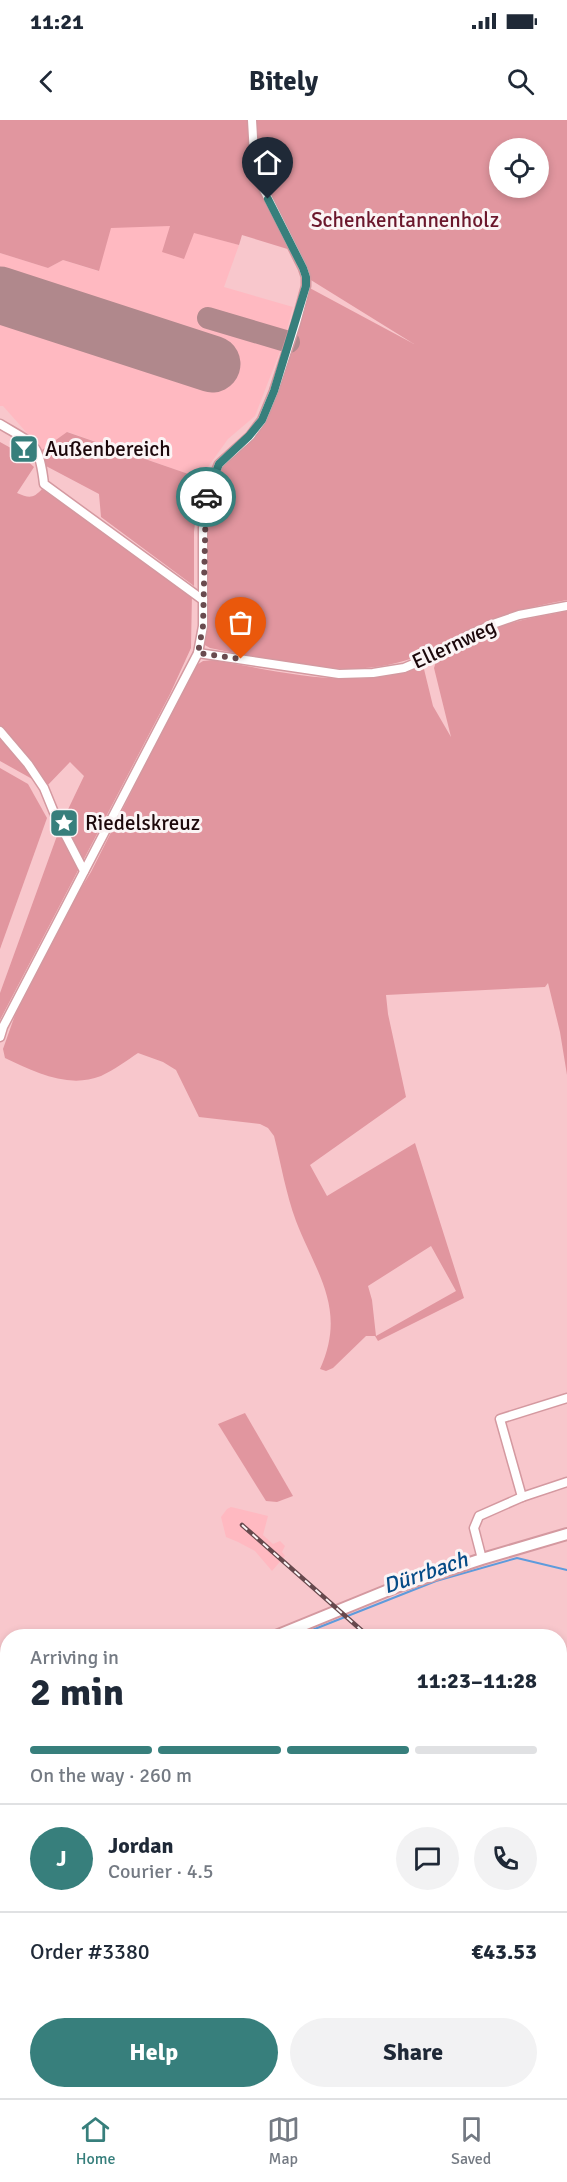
<!DOCTYPE html>
<meta charset="utf-8">
<style>
:root{--surface:#fff;--page:#f2f2f3;--text:#1f2937;--muted:#747a83;--line:#e0e1e3;--accent:#377f7c}
body{margin:0;font-family:Signika,sans-serif;background:var(--page);color:var(--text);height:100vh;display:flex;flex-direction:column;font-size:22px;white-space:nowrap}
*{box-sizing:border-box;margin:0}
p{font-size:20px;color:var(--muted)}
.icon{flex:none;width:33px;height:33px;fill:none;stroke:currentColor;stroke-width:2;stroke-linecap:round;stroke-linejoin:round}
.map{position:relative;flex:1;overflow:hidden}
.panel{position:absolute;left:0px;top:1509px;width:567px;height:470px;display:flex;flex-direction:column;background:var(--surface);border-radius:24px 24px 0 0;box-shadow:0 3px 9px #0003}
.panel>*{flex:none}
.fabs{position:absolute;left:489px;top:18px;display:grid;gap:12px}
.fabs a{display:grid;place-items:center;width:60px;height:60px;border-radius:50%;background:var(--surface);box-shadow:0 3px 9px #0003;font-size:30px}
.pin{position:absolute;display:grid;place-items:center;width:51px;height:51px;color:#fff;margin:-62px -26px;border-radius:50% 50% 50% 0;rotate:-45deg;box-shadow:0 0 6px #0007}
.pin .icon{rotate:45deg}
.courier{position:absolute;display:grid;place-items:center;width:60px;height:60px;margin:-30px;border:4px solid #377f7c;border-radius:50%;background:#fff;color:#222;box-shadow:0 2px 8px #0007}
.overview em{font-style:normal;font-weight:700}
.overview div{display:flex;flex-direction:column-reverse}
.overview{display:flex;align-items:center;justify-content:space-between;height:102px;padding:0 30px}
h1{font-size:39px;font-weight:700;line-height:45px}
.bar{display:grid;grid-template-columns:repeat(4,1fr);gap:9px 6px;align-content:center;height:72px;padding:0 30px}
.bar i{height:8px;border-radius:4px;background:var(--line)}
.bar .current{background:var(--accent)}
.bar p{grid-column:span 4}
.line{display:flex;align-items:center;gap:15px;padding:0 30px;border-top:2px solid var(--line)}
.line div{flex:1}
.round{display:grid;place-items:center;flex:none;width:63px;height:63px;border-radius:32px;background:var(--page)}
.action{display:flex;gap:12px;margin-top:auto;padding:12px 30px}
.action a{flex:1;height:69px;border-radius:36px;background:var(--accent);color:#fff;font-size:24px;font-weight:700;line-height:69px;text-align:center}
.action a+a{background:var(--page);color:var(--text)}
.status{display:flex;justify-content:space-between;align-items:center;height:42px;padding:0 30px;background:var(--surface);direction:ltr}
.status svg{height:16px;fill:currentColor}
header{display:flex;justify-content:space-between;align-items:center;height:78px;padding:0 30px;background:var(--surface);font-size:27px;font-weight:700}
.tab-bar{display:flex;justify-content:space-around;align-items:center;height:84px;border-top:2px solid var(--line);background:var(--surface);font-size:16px;color:var(--muted)}
.tab-bar a{display:grid;justify-items:center;gap:3px}
.tab-bar .current{color:var(--accent)}
.map>svg:first-child{display:block}
.built{fill:#ffb9c1}
.green{fill:#e1969f;fill-rule:evenodd}
.lines{fill:none;stroke-linecap:round;stroke-linejoin:round}
.stream{stroke:#5e9bdc;stroke-width:2}
.taxiway{stroke:#b0888c;stroke-width:22}
.runway{stroke:#b0888c;stroke-width:57}
.minor-casing{stroke:#d499a0;stroke-width:11}
.tertiary-casing{stroke:#d499a0;stroke-width:14}
.minor{stroke:#fff;stroke-width:8}
.tertiary{stroke:#fff;stroke-width:10}
.rail-casing{stroke:#67494d;stroke-width:4.5}
.rail{stroke:#fbf4f5;stroke-width:2;stroke-dasharray:7;stroke-linecap:butt}
.done{stroke:#694b4f;stroke-width:6;stroke-dasharray:0 10.8}
.route{stroke:#377f7c;stroke-width:8}
.labels{text-anchor:middle;stroke-width:6;stroke-linejoin:round;paint-order:stroke}
.park-label{font-size:21px;fill:#6b172c;stroke:#fbf4f5}
.poi-label{font-size:21px;fill:#1c080b;stroke:#fbf4f5;text-anchor:start}
.street-label{font-size:21px;fill:#1c080b;stroke:#fbf4f5}
.water-label{font-size:22px;font-style:italic;fill:#064c87;stroke:#fbf4f5}
</style>
<div class="status"><b>11:21</b><svg viewBox="0 0 49 12"><path d="M0 12V9h3v3zM5 12V6h3v6zM10 12V3h3v9zM15 12V0h3v12zM26 1h20v11H26zM47 4h2v5h-2z"/></svg></div>
<header><svg class="icon" aria-label="back" viewBox="0 0 24 24"><path d="M15 5l-7 7 7 7"/></svg>Bitely<svg class="icon" aria-label="search" viewBox="0 0 24 24"><circle cx="10" cy="10" r="6"/><path d="M15 15l6 6"/></svg></header>
<div class="map">
<svg width="567" height="1978" viewBox="0 0 567 1978">
<rect width="100%" height="100%" fill="#f8c7cc"/>
<g class="built">
<polygon points="170,106 239,125 224,167 293,187 284,221 255,296 228,319 200,358 68,312 42,330 3,286 0,286 0,133 48,148 63,140 98,151 111,107"/>
<polygon points="231,1387 268,1396 263,1415 273,1424 280,1421 285,1426 282,1432 285,1436 272,1451 255,1431 238,1422 226,1417 221,1397 227,1389"/>
</g>
<g class="green">
<path d="M0,0H567V480C545,484 522,489 500,497C470,507 443,527 413,538C345,562 278,541 210,528L203,524L210,369L219,344L262,300L306,166L414,224L306,157L294,131L242,115L239,125L194,113L184,139L162,132L170,106L111,108L99,151L63,140L48,148L0,133ZM500,28H538V68H500Z"/>
<polygon points="67,312 200,358 194,412 194,466 101,397 99,374 46,346 42,330"/>
<path d="M0,322L18,332L34,347L17,373C29,378 33,379 42,369L192,473L191,528L170,574L0,900V873L62,702L84,656L70,642L45,668L46,681L34,660L0,641Z"/>
<path d="M567,491V955L560,912L548,863L545,867L386,875L388,894L406,977L310,1045L327,1076L415,1023L464,1178L378,1221L375,1216H366L333,1248L326,1251L320,1249C347,1189 317,1155 296,1101C286,1074 281,1044 274,1016L268,1008L260,1004L199,997L176,950L163,942L138,933C126,941 114,950 101,956C68,969 35,952 5,938L3,929L15,895L78,773L91,752L195,546L203,541L213,540C272,550 332,566 392,555C402,553 413,548 423,545L433,586L451,617L434,548L438,535C457,528 474,516 493,509C517,500 542,496 567,491ZM431,1126L456,1171L376,1216L372,1180L368,1166Z"/>
<polygon points="0,648 28,664 47,698 0,829"/>
<polygon points="245,1293 293,1376 277,1382 266,1381 218,1304"/>
<polygon points="567,1618 567,1924 560,1928 560,1624"/>
</g>
<g class="lines">
<g class="stream">
<polyline points="297,1516 436,1461 517,1438 567,1450"/>
<polyline points="0,1876 8,1863"/>
</g>
<g class="taxiway">
<polyline points="208,198 289,222"/>
<polyline points="176,233 181,218"/>
</g>
<polyline class="runway" points="0,175 212,244"/>
<g class="minor-casing">
<g id="minor">
<path d="M0,304C35,325 39,322 44,364L203,480"/>
<polyline points="198,533 339,554 373,553 404,548 451,528 467,516 493,504 519,495 567,486"/>
<polyline points="0,611 28,644 44,668 55,695 84,751"/>
<polyline points="0,917 3,907 198,533 203,506 203,408 206,375 219,344 250,316 262,300 274,271 296,203 306,166 306,157 303,148 255,52 252,0"/>
<polyline points="522,1377 500,1299 567,1278"/>
<polyline points="482,1439 474,1408 479,1396 522,1377 567,1362"/>
<polyline points="0,1893 8,1882"/>
<polyline points="560,1912 567,1908"/>
<polyline points="487,1978 492,1971"/>
</g>
</g>
<g class="tertiary-casing">
<g id="tertiary">
<polyline points="276,1516 396,1467 482,1439 567,1414"/>
<polyline points="0,1720 8,1708"/>
</g>
</g>
<use href="#minor" class="minor"/>
<use href="#tertiary" class="tertiary"/>
<g class="rail-casing">
<polyline id="rail" points="242,1405 368,1516"/>
</g>
<use href="#rail" class="rail"/>
</g>
<g class="lines">
<polyline class="done" points="206,377 203,506 198,533 241,539"/>
<polyline class="route" points="206,377 219,344 249,316 262,300 274,271 306,166 306,157 303,148 268,79"/>
</g>
<defs>
<g id="bar-square" transform="scale(1.5)"><rect x="-9" y="-9" width="18" height="18" rx="4" fill="#377f7c" stroke="#fbf4f5"/><path d="M-6-5H6L.8 .8V4.5H3.5V6h-7V4.5H-.8V.8Z" fill="#fff"/></g>
<g id="sight-square" transform="scale(1.5)"><rect x="-9" y="-9" width="18" height="18" rx="4" fill="#377f7c" stroke="#fbf4f5"/><path d="M0-6L1.8-2.2L6-1.7L2.9 1.2L3.7 5.4L0 3.3L-3.7 5.4L-2.9 1.2L-6-1.7L-1.8-2.2Z" fill="#fff"/></g>
</defs>
<g fill-rule="evenodd">
<use href="#bar-square" x="24" y="329"/>
<use href="#sight-square" x="64" y="703"/>
</g>
<g class="labels">
<g class="park-label">
<text x="405" y="107">Schenkentannenholz</text>
</g>
<g class="poi-label">
<text x="45" y="336">Außenbereich</text>
<text x="85" y="710">Riedelskreuz</text>
</g>
<g class="street-label">
<text transform="translate(454 524) rotate(-25)" y="7">Ellernweg</text>
</g>
<g class="water-label">
<text transform="translate(425 1452) rotate(-19)" y="8">Dürrbach</text>
</g>
</g>
</svg>
<div class="fabs">
<a><svg class="icon" aria-label="locate" viewBox="0 0 24 24"><circle cx="12" cy="12" r="6"/><path d="M12 2v4M12 18v4M2 12h4M18 12h4"/></svg></a>
</div>
<div class="pin" style="left:241px;top:539px;background:#ea580c"><svg class="icon" aria-label="bag" viewBox="0 0 24 24"><path d="M5 8h14l-1 12H6zM9 8a3 3 0 0 1 6 0"/></svg></div>
<div class="pin" style="left:268px;top:79px;background:#1f2937"><svg class="icon" aria-label="home" viewBox="0 0 24 24"><path d="M3 11l9-7 9 7M6 9v11h12V9"/></svg></div>
<div class="courier" style="left:206px;top:377px"><svg class="icon" aria-label="car" viewBox="0 0 24 24"><path d="M5 17H2v-5l4-1 3-4h7l3 4 3 1v5h-3M9 17h6M6 11h13"/><circle cx="7" cy="17" r="2"/><circle cx="17" cy="17" r="2"/></svg></div>
<section class="panel">
<div class="overview"><div><h1>2 min</h1><p>Arriving in</p></div><em>11:23–11:28</em></div>
<div class="bar"><i class="current"></i><i class="current"></i><i class="current"></i><i></i><p>On the way · 260 m</p></div>
<div class="line" style="height:108px"><b class="round" style="background:var(--accent);color:#fff">J</b><div><b>Jordan</b><p>Courier · 4.5</p></div><a class="round"><svg class="icon" aria-label="chat" viewBox="0 0 24 24"><path d="M4 5h16v11H9l-5 4z"/></svg></a><a class="round"><svg class="icon" aria-label="phone" viewBox="0 0 24 24"><path d="M5 4h4l2 5-3 2q2 4 5 5l2-3 5 2v4C11 20 4 13 5 4z"/></svg></a></div>
<div class="line" style="height:78px"><div>Order #3380</div><b>€43.53</b></div>
<div class="action"><a>Help</a><a>Share</a></div>
</section>
</div>
<nav class="tab-bar">
<a class="current"><svg class="icon" aria-label="home" viewBox="0 0 24 24"><path d="M3 11l9-7 9 7M6 9v11h12V9"/></svg>Home</a>
<a><svg class="icon" aria-label="map" viewBox="0 0 24 24"><path d="M3 6l6-2 6 2 6-2v14l-6 2-6-2-6 2zM9 4v14M15 6v14"/></svg>Map</a>
<a><svg class="icon" aria-label="saved" viewBox="0 0 24 24"><path d="M7 4h10v16l-5-4-5 4z"/></svg>Saved</a>
</nav>
